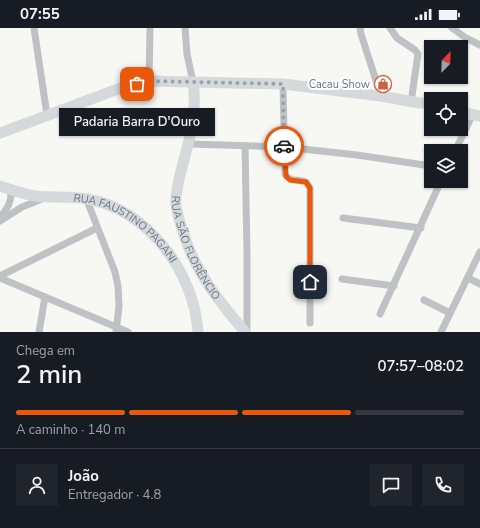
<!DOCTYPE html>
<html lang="pt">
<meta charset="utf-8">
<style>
:root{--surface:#171b24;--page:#20242c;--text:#f1f3f6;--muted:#9ea1a6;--line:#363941;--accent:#ea580c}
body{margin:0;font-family:"Nunito Sans",sans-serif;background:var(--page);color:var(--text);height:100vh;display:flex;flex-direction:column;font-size:15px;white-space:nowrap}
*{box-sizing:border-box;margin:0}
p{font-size:13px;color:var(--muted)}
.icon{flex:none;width:22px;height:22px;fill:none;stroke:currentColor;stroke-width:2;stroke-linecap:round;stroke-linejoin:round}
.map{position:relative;height:304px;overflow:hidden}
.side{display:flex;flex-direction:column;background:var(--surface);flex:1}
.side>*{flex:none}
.needle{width:26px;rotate:23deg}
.buttons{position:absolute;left:424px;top:12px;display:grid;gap:8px}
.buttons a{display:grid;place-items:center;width:44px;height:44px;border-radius:0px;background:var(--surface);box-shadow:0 1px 3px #0004;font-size:20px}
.pin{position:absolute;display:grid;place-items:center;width:34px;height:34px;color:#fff;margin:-17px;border-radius:8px;box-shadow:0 2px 6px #0006}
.courier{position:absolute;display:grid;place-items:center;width:40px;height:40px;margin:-20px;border:3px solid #ea580c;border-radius:50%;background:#fff;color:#222;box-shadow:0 1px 5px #0007}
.bubble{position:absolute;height:28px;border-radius:0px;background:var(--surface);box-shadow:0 1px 3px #0004;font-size:13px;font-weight:600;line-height:28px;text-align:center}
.head em{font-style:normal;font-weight:600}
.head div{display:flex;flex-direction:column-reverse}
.head{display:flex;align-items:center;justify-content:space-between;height:68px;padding:0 16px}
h1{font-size:26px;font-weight:600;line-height:30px}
.bar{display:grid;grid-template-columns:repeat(4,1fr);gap:6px 4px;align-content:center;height:48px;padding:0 16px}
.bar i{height:5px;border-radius:3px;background:var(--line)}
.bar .selected{background:var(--accent)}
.bar p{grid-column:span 4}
.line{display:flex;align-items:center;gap:10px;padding:0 16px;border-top:1px solid var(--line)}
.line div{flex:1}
.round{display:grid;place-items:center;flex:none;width:42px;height:42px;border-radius:0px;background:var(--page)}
.status{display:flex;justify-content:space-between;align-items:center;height:28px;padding:0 20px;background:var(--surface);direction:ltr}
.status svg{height:11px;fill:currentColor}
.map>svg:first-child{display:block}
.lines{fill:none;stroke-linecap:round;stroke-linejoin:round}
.street{stroke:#bec2c5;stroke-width:7}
.secondary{stroke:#d5d9dc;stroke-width:11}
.done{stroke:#9ba3a9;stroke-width:4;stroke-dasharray:0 7.2}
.route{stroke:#ea580c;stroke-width:5}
.labels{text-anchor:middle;stroke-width:4;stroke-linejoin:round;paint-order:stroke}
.poi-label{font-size:11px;fill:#697681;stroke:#fff;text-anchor:end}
.street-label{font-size:11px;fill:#697681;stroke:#fff}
</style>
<div class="status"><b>07:55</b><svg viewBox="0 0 49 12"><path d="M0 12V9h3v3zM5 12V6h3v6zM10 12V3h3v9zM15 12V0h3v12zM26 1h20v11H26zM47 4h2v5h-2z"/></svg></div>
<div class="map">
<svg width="480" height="304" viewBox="0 0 480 304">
<rect width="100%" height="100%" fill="#f7f7f4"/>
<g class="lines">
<g class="street">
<polyline points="34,0 47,87"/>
<polyline points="185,0 187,26 193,54"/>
<polyline points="360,0 361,6 381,68"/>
<polyline points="390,0 397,10 415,22 418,26 411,74"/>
<polyline points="452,0 466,10 480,17"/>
<polyline points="149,53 150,0"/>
<path d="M283,56L285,146C289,154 298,151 306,154L310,160V295"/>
<polyline points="189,116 284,119 357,127 431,138"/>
<polyline points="245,118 247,225 247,304"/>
<polyline points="455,123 473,86"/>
<polyline points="86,170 115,244 118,258 119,278 116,304"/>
<path d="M0,189C8,181 12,173 11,162"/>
<polyline points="343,190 421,200"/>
<polyline points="0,193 22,179 42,171"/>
<polyline points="0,248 97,200"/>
<polyline points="0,250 128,304"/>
<polyline points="468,250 480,256"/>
<polyline points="342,251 394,258"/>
<polyline points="424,272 450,285"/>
<polyline points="380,286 441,153"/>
<polyline points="39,304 45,269"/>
<polyline points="441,304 480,224"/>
</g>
<g class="secondary">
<path id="s1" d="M193,54C198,87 188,116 180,147C178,156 175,168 176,177C177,186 180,195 183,204C196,245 218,272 245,304"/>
<polyline points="461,84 480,88"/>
<polyline points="0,105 126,58 149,53 283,56 381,68 419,75 431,75"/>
<path id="s2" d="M0,158C12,162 23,166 35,168C52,170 70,168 87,171C148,181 194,244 198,304"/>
</g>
</g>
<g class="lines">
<polyline class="done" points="137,56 149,53 283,56 284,118"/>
<polyline class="route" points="284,118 286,148 290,152 306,154 310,160 310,254"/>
</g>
<defs>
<g id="shop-ring" transform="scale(0.9)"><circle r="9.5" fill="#fff" stroke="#cd623d" stroke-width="1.5"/><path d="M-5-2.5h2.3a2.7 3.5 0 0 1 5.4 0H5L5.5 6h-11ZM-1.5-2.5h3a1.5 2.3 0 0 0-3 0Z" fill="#cd623d"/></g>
</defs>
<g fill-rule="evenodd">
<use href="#shop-ring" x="383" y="56"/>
</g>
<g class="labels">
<g class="poi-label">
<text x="370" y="60">Cacau Show</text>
</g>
<g class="street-label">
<text dy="4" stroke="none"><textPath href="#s2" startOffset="137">RUA FAUSTINO PAGANI</textPath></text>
<text dy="4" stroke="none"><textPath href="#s1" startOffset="172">RUA SÃO FLORÊNCIO</textPath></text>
</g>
</g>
</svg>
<div class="buttons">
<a><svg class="needle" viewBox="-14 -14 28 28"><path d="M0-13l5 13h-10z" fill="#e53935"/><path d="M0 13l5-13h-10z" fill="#9ea1a6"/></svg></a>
<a><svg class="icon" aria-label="locate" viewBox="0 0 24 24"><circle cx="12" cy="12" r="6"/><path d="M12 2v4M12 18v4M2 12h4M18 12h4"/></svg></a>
<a><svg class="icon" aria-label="layers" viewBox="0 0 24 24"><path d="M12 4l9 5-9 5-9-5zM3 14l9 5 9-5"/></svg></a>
</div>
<div class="pin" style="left:137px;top:56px;background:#ea580c"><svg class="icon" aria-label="bag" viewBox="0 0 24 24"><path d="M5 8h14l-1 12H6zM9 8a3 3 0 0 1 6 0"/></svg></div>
<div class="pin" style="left:310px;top:254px;background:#1f2937"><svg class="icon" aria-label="home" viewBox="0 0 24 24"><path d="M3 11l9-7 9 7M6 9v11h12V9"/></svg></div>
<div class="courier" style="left:284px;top:118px"><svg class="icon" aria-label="car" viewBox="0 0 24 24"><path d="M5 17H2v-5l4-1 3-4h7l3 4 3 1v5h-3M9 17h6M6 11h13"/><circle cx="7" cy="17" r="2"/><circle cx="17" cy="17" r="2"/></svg></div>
<div class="bubble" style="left:59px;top:80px;width:156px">Padaria Barra D'Ouro</div>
</div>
<section class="side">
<div class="head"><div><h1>2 min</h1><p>Chega em</p></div><em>07:57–08:02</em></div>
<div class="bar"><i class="selected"></i><i class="selected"></i><i class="selected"></i><i></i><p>A caminho · 140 m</p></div>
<div class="line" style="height:72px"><a class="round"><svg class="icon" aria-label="person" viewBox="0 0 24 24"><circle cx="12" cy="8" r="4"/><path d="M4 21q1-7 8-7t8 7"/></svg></a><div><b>João</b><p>Entregador · 4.8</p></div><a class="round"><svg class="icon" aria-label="chat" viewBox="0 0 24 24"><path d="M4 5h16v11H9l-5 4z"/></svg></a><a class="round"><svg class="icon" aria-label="phone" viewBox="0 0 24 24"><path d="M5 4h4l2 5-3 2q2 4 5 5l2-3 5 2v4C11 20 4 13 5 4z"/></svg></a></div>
</section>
